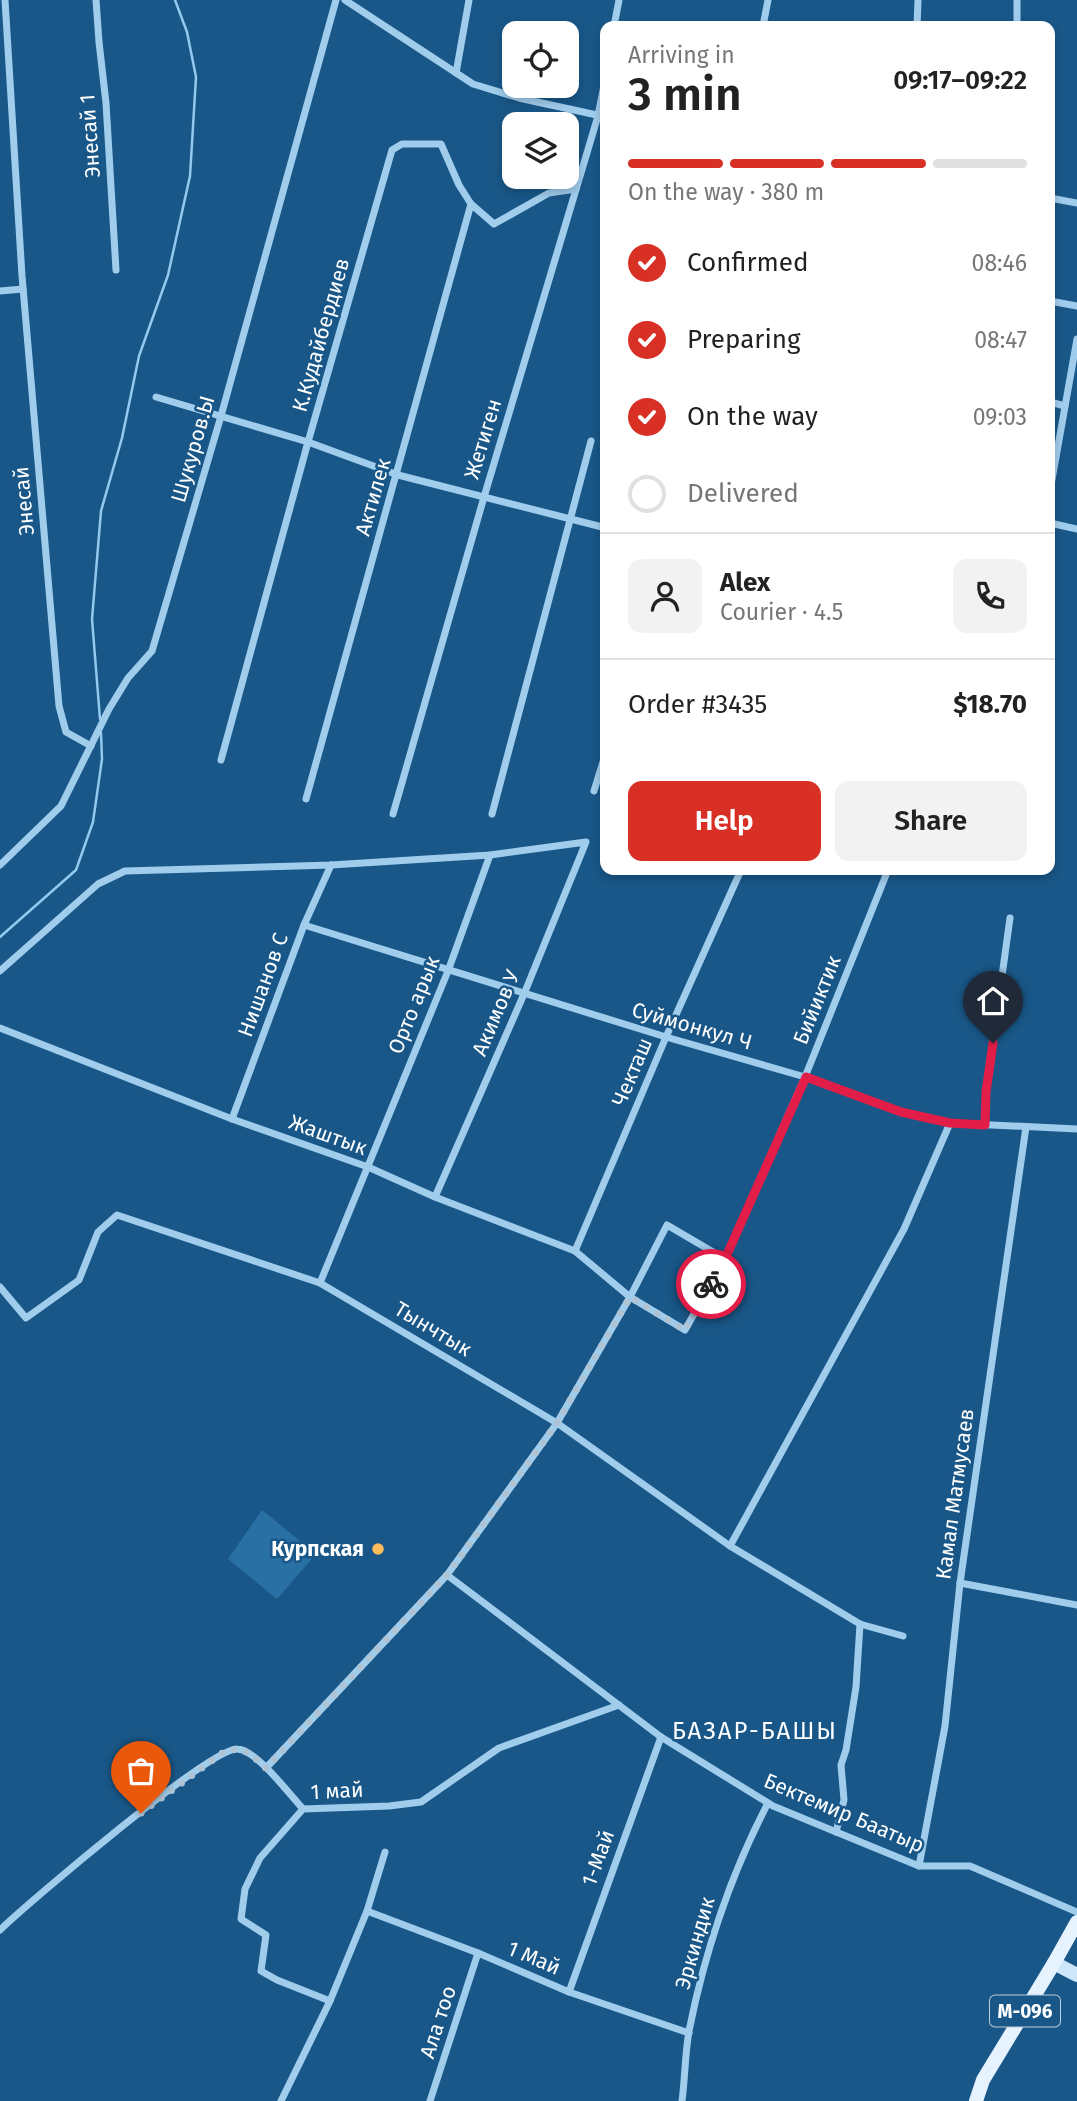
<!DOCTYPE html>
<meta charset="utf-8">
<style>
:root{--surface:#fff;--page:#f2f2f2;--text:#222;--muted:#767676;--line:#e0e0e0;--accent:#d93025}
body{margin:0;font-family:"Fira Sans",sans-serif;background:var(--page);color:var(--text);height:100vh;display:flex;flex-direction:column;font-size:26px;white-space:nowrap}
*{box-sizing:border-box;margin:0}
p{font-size:23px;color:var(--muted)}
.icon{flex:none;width:38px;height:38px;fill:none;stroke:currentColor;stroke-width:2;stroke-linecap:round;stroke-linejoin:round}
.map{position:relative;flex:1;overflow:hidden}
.sheet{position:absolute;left:600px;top:21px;width:455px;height:854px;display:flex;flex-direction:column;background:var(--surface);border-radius:14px;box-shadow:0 4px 10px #0003}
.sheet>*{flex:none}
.controls{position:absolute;left:502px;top:21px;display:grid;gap:14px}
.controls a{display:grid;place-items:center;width:77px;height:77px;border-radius:14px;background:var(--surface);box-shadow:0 4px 10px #0003;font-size:35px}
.pin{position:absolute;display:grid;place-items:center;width:60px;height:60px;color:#fff;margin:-72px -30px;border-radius:50% 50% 50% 0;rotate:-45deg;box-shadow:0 0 7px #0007}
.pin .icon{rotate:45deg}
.courier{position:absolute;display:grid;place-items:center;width:70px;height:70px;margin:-35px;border:5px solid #e11d48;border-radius:50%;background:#fff;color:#222;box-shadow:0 2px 9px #0007}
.headline em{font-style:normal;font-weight:600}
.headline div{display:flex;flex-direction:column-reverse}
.headline{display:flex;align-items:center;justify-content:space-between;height:119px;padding:0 28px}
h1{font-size:46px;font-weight:600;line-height:52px}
.bar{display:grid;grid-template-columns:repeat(4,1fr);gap:10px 7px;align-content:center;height:84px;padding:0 28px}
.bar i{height:9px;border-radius:5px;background:var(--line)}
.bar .on{background:var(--accent)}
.bar p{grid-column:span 4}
.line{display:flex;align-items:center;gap:18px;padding:0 28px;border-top:2px solid var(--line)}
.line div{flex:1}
.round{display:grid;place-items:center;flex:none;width:74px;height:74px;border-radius:14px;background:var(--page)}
ol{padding:0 28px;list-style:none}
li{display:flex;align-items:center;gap:21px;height:77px}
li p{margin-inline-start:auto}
li .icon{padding:7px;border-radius:50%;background:var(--accent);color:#fff;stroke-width:4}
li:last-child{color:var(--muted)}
li i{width:38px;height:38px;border:4px solid var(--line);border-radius:50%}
.primary-button{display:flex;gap:14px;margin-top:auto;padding:14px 28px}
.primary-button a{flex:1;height:80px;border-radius:14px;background:var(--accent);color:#fff;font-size:28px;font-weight:600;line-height:80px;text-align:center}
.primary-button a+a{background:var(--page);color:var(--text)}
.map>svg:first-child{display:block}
.green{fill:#2970a5}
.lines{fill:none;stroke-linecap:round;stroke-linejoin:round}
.stream{stroke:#93c9ef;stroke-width:2.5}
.street{stroke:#a1cded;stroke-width:7}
.secondary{stroke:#cde6f9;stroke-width:14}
.primary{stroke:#e6f3ff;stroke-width:14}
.done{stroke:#aec4d5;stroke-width:7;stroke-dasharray:0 12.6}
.route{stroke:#e11d48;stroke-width:9}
.poi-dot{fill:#ffbc5c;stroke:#195788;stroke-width:2.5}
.labels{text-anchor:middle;stroke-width:5;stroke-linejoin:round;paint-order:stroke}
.shield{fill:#195788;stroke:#bacddb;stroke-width:2}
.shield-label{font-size:19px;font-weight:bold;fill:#fff}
.street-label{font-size:21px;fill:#fff;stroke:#195788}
.poi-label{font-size:21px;font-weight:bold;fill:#fff;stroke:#195788;text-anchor:end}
.quarter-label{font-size:24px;letter-spacing:2px;fill:#fff;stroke:#195788}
</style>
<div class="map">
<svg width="1077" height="2101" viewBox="0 0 1077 2101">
<rect width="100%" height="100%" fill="#195788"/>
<polygon class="green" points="262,1510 316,1554 277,1599 228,1559"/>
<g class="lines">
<g class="stream">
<polyline points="100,719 92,619 101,511 122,438 139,356 168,275 190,176 196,77 187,32 175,0"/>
<polyline points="0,937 76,870 93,822 102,759 101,733"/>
</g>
<g class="street">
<polyline points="5,0 22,276 59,706 66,732 91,746"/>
<polyline points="96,0 99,42 106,103 116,270"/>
<polyline points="345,0 473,84 519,98 606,117"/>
<polyline points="614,26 619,0"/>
<polyline points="763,26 768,0"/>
<polyline points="917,26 918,0"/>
<polyline points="1017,26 1017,0"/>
<polyline points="456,73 469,0"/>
<polyline points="1050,198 1077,203"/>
<polyline points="0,291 23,289"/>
<polyline points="1050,301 1077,306"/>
<polyline points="156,397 308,442 398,475 606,528"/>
<polyline points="1050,402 1065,406"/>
<polyline points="1050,491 1077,339"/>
<polyline points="1050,523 1077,529"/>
<polyline points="221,760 308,442 392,150 402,144 441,144 459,185 471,204 494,224 549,193 576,189"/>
<polyline points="594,791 606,752"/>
<polyline points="306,799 471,204"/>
<polyline points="393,814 484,497 598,116 606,75"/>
<polyline points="492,814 591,441"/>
<polyline points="0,865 61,806 109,709 128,678 152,651 221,416 336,0"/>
<polyline points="304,925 666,1037 805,1077 901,1112 950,1123 1077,1129"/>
<polyline points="0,971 98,884 125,871 331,865 490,855 586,842 524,994 435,1197"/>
<polyline points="0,1028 232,1119 368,1167 435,1197 575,1251 630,1297 685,1330 725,1259 805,1077 888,870"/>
<polyline points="232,1119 304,925 331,865"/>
<polyline points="985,1125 986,1092 1010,918"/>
<polyline points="575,1251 666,1037 741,870"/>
<polyline points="320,1283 448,971 490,855"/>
<polyline points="0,1287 26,1318 79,1280 98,1232 117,1215 320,1283 557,1423 730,1546 860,1624 903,1636"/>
<polyline points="730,1546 904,1229 950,1123"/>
<polyline points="447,1575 661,1737 773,1806 919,1866 970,1866 1077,1912"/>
<polyline points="960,1583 1077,1605"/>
<polyline points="266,1768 447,1575 557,1423 630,1297 667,1225 725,1259"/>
<polyline points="836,1832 844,1800 841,1765 846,1750 856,1687 860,1624"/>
<polyline points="919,1866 945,1726 960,1583 1026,1127"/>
<polyline points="367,1911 478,1953 569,1992 689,2033"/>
<path d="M0,1930C28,1903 210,1748 237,1749C256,1749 289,1794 303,1809"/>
<polyline points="569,1992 661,1737"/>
<polyline points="330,2001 277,1980 261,1971 266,1935 241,1919 245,1889 260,1858 303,1809 389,1806 421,1802 499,1748 619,1705"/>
<polyline points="281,2101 330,2001 367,1911 385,1852"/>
<polyline points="430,2101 478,1953"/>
<path d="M682,2101C685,2078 685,2054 689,2031C705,1951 730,1876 768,1803"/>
</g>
<polyline class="secondary" points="1054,1963 1077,1975"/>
<polyline class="primary" points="976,2101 983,2080 1054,1963 1077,1922"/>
</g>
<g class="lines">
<path class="done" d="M141,1813L225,1751C246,1746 251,1755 266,1768L447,1575L557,1423L630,1297L685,1330L711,1284"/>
<polyline class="route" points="711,1284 725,1259 806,1077 901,1112 950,1123 985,1125 986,1092 993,1043"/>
</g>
<circle class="poi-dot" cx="378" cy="1549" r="7"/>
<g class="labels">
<rect class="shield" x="990" y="1995.5" width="70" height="31" rx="5"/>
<g class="shield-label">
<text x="1025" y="2018">М-096</text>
</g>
<g class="street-label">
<text transform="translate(90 136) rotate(-94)" y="7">Энесай 1</text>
<text transform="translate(321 335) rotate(-74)" y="7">К.Кудайбердиев</text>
<text transform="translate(483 439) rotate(-73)" y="7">Жетиген</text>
<text transform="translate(193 449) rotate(-74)" y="7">Шукуров.Ы</text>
<text transform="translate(373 497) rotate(-74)" y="7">Актилек</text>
<text transform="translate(24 501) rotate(-95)" y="7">Энесай</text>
<text transform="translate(263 985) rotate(-70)" y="7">Нишанов С</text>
<text transform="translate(817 1000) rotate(-68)" y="7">Бийиктик</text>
<text transform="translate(414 1005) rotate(-68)" y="7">Орто арык</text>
<text transform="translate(496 1013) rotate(-67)" y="7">Акимов У</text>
<text transform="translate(692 1026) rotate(16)" y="7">Суймонкул Ч</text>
<text transform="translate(632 1072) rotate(-67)" y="7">Чекташ</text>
<text transform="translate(328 1135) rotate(20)" y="7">Жаштык</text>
<text transform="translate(433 1329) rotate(31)" y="7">Тынчтык</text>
<text transform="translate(955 1494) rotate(-82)" y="7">Камал Матмусаев</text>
<text transform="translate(337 1791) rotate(-3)" y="7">1 май</text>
<text transform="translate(844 1813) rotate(23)" y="7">Бектемир Баатыр</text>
<text transform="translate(598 1858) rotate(-70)" y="7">1-Май</text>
<text transform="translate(695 1943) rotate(-74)" y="7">Эркиндик</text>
<text transform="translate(534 1958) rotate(23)" y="7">1 Май</text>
<text transform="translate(438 2022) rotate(-72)" y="7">Ала тоо</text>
</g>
<g class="poi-label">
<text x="364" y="1556">Курпская</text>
</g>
<g class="quarter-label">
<text x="755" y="1739">БАЗАР-БАШЫ</text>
</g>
</g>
</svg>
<div class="controls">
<a><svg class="icon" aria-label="locate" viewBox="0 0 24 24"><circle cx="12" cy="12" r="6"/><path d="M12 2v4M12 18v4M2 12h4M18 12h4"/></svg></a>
<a><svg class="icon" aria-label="layers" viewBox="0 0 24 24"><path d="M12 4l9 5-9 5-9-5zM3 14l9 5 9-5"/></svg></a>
</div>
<div class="pin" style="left:141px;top:1813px;background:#ea580c"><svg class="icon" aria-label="bag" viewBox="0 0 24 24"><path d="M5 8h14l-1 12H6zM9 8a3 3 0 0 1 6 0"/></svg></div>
<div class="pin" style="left:993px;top:1043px;background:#1f2937"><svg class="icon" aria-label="home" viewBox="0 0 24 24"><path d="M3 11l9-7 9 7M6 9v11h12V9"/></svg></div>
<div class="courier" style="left:711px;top:1284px"><svg class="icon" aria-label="bike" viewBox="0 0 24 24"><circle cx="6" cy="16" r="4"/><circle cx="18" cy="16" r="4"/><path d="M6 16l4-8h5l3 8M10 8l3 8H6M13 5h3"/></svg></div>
<section class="sheet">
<div class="headline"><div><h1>3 min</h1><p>Arriving in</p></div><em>09:17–09:22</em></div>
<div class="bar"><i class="on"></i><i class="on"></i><i class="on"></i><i></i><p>On the way · 380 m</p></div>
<ol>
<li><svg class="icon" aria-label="check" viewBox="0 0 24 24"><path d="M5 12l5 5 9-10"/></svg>Confirmed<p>08:46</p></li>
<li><svg class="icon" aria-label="check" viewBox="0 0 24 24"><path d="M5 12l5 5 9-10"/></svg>Preparing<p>08:47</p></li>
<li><svg class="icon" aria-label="check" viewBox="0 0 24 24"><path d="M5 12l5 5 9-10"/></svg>On the way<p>09:03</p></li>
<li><i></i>Delivered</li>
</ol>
<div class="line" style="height:126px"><a class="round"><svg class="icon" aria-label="person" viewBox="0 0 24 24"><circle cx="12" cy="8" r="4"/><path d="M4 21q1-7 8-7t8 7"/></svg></a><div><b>Alex</b><p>Courier · 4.5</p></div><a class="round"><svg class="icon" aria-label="phone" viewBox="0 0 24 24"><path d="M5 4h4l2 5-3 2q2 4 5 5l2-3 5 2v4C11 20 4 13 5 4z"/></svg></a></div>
<div class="line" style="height:91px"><div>Order #3435</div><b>$18.70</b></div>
<div class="primary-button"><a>Help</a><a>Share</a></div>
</section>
</div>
